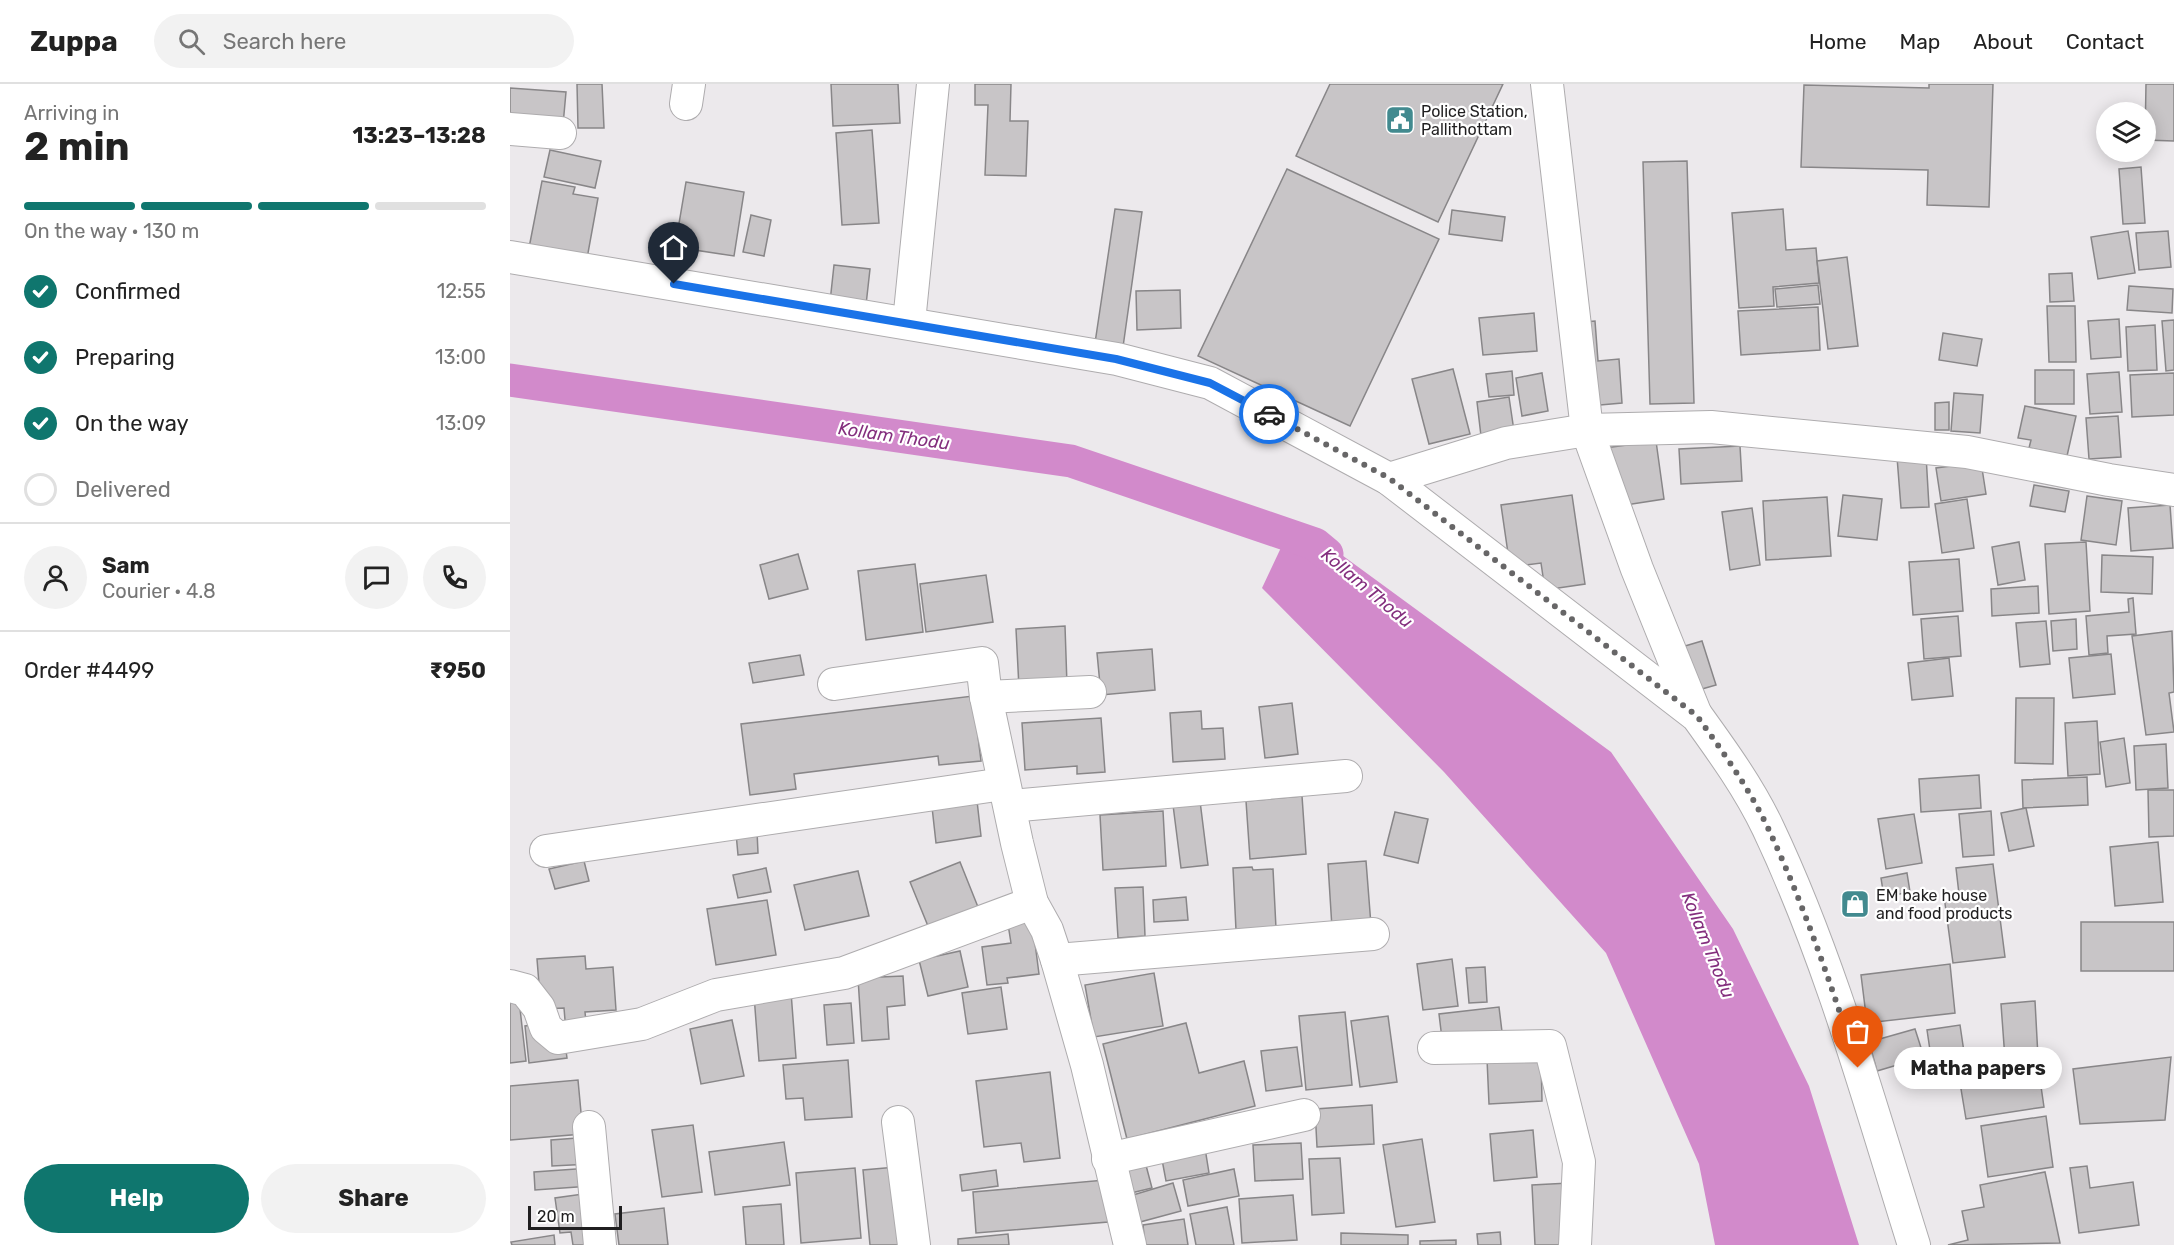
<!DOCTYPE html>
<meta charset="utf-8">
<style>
:root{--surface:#fff;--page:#f2f2f2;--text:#222;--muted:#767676;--line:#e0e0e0;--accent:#0f766e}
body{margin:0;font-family:Rubik,sans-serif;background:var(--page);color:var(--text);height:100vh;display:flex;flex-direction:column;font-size:22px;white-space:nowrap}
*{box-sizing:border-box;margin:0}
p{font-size:20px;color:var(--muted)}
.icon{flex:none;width:33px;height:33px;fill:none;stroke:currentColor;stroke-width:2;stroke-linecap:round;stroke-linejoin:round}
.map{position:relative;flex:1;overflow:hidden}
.details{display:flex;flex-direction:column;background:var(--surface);width:510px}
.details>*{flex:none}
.controls{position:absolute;left:1586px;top:18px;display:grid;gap:12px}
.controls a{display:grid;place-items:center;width:60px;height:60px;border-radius:50%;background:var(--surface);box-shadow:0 3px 15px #0003;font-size:30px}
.scale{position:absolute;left:18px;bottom:15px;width:94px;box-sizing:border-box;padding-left:6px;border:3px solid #201f20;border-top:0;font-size:16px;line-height:21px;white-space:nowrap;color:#201f20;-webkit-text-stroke:4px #fff;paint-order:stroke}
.pin{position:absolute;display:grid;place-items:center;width:51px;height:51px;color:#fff;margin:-62px -26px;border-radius:50% 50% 50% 0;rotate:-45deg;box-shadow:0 0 6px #0007}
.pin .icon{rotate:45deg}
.courier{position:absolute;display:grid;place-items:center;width:60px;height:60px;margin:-30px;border:4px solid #1a73e8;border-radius:50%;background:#fff;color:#222;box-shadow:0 2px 8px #0007}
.bubble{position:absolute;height:42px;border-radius:21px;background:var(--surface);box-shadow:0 3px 15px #0003;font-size:20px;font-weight:700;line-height:42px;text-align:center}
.headline em{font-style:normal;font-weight:700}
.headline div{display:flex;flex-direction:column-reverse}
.headline{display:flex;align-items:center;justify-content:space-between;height:102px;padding:0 24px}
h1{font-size:39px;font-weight:700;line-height:45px}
.bar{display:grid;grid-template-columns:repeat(4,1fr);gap:9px 6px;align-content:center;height:72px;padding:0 24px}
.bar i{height:8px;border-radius:4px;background:var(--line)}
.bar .current{background:var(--accent)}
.bar p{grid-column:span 4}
.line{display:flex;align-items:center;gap:15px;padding:0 24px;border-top:2px solid var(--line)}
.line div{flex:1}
.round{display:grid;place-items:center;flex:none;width:63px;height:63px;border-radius:32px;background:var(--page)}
ol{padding:0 24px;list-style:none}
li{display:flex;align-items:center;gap:18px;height:66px}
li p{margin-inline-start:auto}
li .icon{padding:6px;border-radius:50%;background:var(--accent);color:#fff;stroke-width:4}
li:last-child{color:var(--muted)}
li i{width:33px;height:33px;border:3px solid var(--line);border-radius:50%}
.primary-button{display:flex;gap:12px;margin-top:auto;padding:12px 24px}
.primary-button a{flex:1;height:69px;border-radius:36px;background:var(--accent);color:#fff;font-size:24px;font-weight:700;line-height:69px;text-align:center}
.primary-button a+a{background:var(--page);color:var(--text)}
header{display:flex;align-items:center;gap:36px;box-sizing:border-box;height:84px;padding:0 30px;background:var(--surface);border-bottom:2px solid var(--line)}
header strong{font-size:28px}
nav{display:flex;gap:33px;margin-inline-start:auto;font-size:21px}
.search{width:420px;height:54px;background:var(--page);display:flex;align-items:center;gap:15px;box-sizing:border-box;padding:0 21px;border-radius:33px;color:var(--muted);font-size:22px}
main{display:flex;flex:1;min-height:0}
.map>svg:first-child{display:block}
.water{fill:#d28acb}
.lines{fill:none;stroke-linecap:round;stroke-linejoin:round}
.canal{stroke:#d28acb;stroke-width:33}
.building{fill:#c8c5c7;stroke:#888688;stroke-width:1.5}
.minor-casing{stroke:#aeacae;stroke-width:34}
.minor{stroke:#fff;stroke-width:32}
.done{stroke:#676667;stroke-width:6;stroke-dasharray:0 10.8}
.route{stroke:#1a73e8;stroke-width:8}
.labels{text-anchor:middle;stroke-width:4.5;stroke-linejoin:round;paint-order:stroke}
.poi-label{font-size:16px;fill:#201f20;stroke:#fff;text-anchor:start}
.water-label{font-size:18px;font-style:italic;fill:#842f7e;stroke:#fff}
</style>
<header>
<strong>Zuppa</strong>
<div class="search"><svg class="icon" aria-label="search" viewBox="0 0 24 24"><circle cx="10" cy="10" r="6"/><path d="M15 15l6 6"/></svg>Search here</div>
<nav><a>Home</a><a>Map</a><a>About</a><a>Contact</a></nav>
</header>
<main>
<section class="details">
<div class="headline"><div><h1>2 min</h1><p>Arriving in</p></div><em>13:23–13:28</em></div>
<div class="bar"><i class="current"></i><i class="current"></i><i class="current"></i><i></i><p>On the way · 130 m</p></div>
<ol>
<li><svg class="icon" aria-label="check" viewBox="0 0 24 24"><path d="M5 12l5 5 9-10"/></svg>Confirmed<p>12:55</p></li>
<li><svg class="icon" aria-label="check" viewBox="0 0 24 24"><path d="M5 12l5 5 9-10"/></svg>Preparing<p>13:00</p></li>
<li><svg class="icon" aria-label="check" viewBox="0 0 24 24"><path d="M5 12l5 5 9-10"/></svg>On the way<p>13:09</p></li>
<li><i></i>Delivered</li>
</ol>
<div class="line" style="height:108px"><a class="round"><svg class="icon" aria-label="person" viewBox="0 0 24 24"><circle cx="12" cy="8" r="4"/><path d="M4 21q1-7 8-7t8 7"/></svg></a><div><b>Sam</b><p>Courier · 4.8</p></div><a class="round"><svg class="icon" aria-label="chat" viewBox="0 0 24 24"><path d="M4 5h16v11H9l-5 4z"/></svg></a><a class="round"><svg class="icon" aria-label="phone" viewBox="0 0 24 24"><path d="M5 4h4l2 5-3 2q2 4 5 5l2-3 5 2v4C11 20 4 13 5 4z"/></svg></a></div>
<div class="line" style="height:78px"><div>Order #4499</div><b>₹950</b></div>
<div class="primary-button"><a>Help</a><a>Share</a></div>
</section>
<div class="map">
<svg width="1664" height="1161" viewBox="0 0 1664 1161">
<rect width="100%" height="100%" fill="#ece9ec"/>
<polygon class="water" points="784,436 1101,668 1223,845 1299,1002 1349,1161 1205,1161 1189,1080 1096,869 934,688 752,504"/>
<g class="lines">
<polyline class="canal" points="0,296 561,377 805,460 817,470"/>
</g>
<g class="building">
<polygon points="67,0 92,0 94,44 68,44"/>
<polygon points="321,0 388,0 390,39 323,42"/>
<polygon points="465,0 501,0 500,37 518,37 516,92 475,91 478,21 465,21"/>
<polygon points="820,0 993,0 928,138 786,72"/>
<polygon points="1419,0 1483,0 1479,123 1417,121 1418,86 1291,83 1294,1 1419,4"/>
<polygon points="1636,0 1664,0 1664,57 1635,56"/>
<polygon points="0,4 56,8 53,41 0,37"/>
<polygon points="362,46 369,139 332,141 326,49"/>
<polygon points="40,66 91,77 85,104 34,93"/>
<polygon points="1177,77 1184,319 1140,320 1133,78"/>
<polygon points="1631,83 1635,139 1613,140 1609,85"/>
<polygon points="777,85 929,155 840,342 688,272"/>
<polygon points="32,97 65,103 63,110 88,114 76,180 18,169"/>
<polygon points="176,98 234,108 224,172 165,163"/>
<polygon points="605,125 632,128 613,263 585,259"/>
<polygon points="1273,125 1276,166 1306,164 1309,199 1263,203 1264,222 1229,224 1222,129"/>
<polygon points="942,126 995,133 992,157 939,150"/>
<polygon points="241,131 261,136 254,172 233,168"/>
<polygon points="1618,147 1625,189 1588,195 1581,153"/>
<polygon points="1658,147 1661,183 1629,186 1626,149"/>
<polygon points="1337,173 1348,262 1318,265 1307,177"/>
<polygon points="324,181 360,185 356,221 320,218"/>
<polygon points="1562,189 1564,217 1540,218 1539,190"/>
<polygon points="1308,201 1310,220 1267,223 1265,205"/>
<polygon points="1619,202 1663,205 1662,229 1617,226"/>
<polygon points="670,206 671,244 627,246 626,207"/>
<polygon points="1537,222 1565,222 1566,278 1539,278"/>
<polygon points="1308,223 1310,266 1231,271 1228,227"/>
<polygon points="1024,229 1027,267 973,271 969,234"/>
<polygon points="1609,235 1611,273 1581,275 1578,237"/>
<polygon points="1664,236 1664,286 1656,287 1652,237"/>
<polygon points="1085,237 1088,277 1109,275 1112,319 1079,322 1073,238"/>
<polygon points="1645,241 1647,286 1618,287 1616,243"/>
<polygon points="1433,249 1472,255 1467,282 1429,276"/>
<polygon points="943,285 960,350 919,360 902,295"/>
<rect x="1525" y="286" width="39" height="34"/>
<polygon points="1002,287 1004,311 979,313 976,290"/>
<polygon points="1609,288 1612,328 1580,330 1577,290"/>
<polygon points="1032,289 1038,327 1012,332 1006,294"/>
<polygon points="1664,289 1664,331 1622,333 1620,291"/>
<polygon points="1444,309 1473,311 1470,349 1441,347"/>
<polygon points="999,313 1004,347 971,352 967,318"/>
<polygon points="1439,318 1439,346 1425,346 1425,319"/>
<polygon points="1515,322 1566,332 1557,372 1519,364 1521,356 1508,354"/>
<polygon points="1608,332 1611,373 1579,375 1576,334"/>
<polygon points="1146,357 1154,415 1103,423 1095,364"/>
<polygon points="1230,362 1232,397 1171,400 1169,365"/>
<polygon points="1416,371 1419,423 1391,424 1387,373"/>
<polygon points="1471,378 1476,410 1431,417 1426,384"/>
<polygon points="1524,401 1559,407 1555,428 1520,422"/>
<polygon points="1062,411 1075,500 1035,506 1031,479 1000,483 991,421"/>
<polygon points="1333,411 1372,415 1367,456 1328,452"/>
<polygon points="1577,412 1612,417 1606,461 1571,456"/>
<polygon points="1317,413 1321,472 1256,476 1253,417"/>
<polygon points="1457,415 1464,464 1432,469 1425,420"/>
<polygon points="1660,421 1663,464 1621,467 1618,424"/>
<polygon points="1242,424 1250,481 1220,486 1212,428"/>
<polygon points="1509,458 1515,496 1488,501 1482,463"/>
<polygon points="1576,458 1580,527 1539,530 1535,460"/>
<polygon points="288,470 298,505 259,515 250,481"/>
<polygon points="1592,471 1643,473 1642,510 1591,508"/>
<polygon points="1449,475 1453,527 1403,531 1399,478"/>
<polygon points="405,480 413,548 356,556 348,487"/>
<polygon points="476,491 483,538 416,548 410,500"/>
<polygon points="1528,502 1529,529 1482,532 1481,505"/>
<polygon points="1623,514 1626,550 1597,552 1598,569 1579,571 1576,532 1619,528 1618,515"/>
<polygon points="1448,532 1451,572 1414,575 1411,535"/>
<polygon points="1566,535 1567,565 1543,567 1541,537"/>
<polygon points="1536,537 1540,580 1510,583 1506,539"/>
<polygon points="555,542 557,601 509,604 506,545"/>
<polygon points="1662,547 1664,608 1659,609 1664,648 1636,651 1622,552"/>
<polygon points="1192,557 1206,601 1171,611 1158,567"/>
<polygon points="642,565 645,606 591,611 587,569"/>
<polygon points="1601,570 1605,610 1563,614 1559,574"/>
<polygon points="290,571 294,591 243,599 239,579"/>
<polygon points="1439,574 1443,612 1402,616 1398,579"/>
<polygon points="463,612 471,677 429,681 428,672 284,690 286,705 240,711 231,640"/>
<polygon points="1506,614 1544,614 1543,680 1505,679"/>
<polygon points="782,619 788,670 755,674 749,623"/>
<polygon points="691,627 692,645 713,644 715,675 663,678 660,629"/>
<polygon points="591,634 595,688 567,690 567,682 515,686 512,639"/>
<polygon points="1587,637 1590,690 1558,692 1555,639"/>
<polygon points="1614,654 1620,699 1596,703 1590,658"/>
<polygon points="1656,660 1658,704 1626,706 1624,662"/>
<polygon points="1469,691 1471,724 1411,728 1409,695"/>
<polygon points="1577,693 1578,721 1513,724 1512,696"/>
<polygon points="1638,706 1664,706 1664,752 1639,753"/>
<polygon points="466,708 471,752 426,759 421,714"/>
<polygon points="792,712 796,770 740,775 736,717"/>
<polygon points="690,717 698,781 671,784 663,721"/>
<polygon points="1516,724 1524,762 1499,767 1491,729"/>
<polygon points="653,727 656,782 593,786 590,731"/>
<polygon points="1481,727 1484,771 1453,773 1449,730"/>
<polygon points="885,728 918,735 908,779 874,771"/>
<polygon points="1404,730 1412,779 1376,785 1368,735"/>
<polygon points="247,747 248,769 228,771 226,749"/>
<polygon points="1648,758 1653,818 1605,822 1600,763"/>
<polygon points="74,777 79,797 45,805 39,785"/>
<polygon points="856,777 861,841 822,844 818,780"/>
<polygon points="450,778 468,823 418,842 400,798"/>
<polygon points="1483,780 1495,873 1443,879 1434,812 1449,810 1446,784"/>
<polygon points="742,783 743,786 763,785 766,844 726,846 723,784"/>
<polygon points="256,784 261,808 228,814 223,791"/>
<polygon points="348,787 359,832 295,846 284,801"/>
<polygon points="1397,789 1400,808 1374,813 1371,794"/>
<polygon points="633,803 635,852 608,854 605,804"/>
<polygon points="676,813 678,836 644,838 643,816"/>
<polygon points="257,816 266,871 206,881 197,825"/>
<polygon points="522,836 529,890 497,894 498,899 477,901 472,863 501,859 498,840"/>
<rect x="1571" y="838" width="93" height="49"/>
<polygon points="450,867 458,903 418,912 409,876"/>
<polygon points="75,872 76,885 103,883 106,926 75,928 78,958 57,960 54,924 31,925 27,875"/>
<polygon points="942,875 948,922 913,926 907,880"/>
<polygon points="1440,880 1445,929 1357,939 1351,891"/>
<polygon points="975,883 977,918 959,919 956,884"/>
<polygon points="644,889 653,942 584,953 575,901"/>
<polygon points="6,890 16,977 0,979 0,891"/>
<polygon points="393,892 395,921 377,923 379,955 352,957 348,894"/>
<polygon points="491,903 497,945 458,950 452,909"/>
<polygon points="281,908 286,974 249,977 244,911"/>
<polygon points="1525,917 1528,973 1495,975 1491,920"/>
<polygon points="341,919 344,959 317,961 314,921"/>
<polygon points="989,923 993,956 933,963 929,930"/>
<polygon points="835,928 842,1001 796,1006 789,932"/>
<polygon points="878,932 887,998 850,1003 841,937"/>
<polygon points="222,936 234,992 191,1000 180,945"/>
<polygon points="52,937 57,974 19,979 15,942"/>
<polygon points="676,939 689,989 734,977 745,1022 617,1055 593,960"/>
<polygon points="1450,941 1454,968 1421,973 1417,946"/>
<polygon points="1405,945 1414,973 1367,987 1359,958"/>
<polygon points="787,963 792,1002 756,1007 751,967"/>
<polygon points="1031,972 1032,1017 979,1020 977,975"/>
<polygon points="1661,973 1655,1036 1570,1040 1563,985"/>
<polygon points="1527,975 1534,1023 1456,1035 1448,987"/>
<polygon points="338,976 342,1033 295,1036 293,1014 276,1015 273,981"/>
<polygon points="540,988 550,1074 514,1078 511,1059 474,1063 466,997"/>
<polygon points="68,996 73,1050 0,1056 0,1002"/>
<polygon points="862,1021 864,1060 807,1063 805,1025"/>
<polygon points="1536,1032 1543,1083 1478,1093 1471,1042"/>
<polygon points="183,1041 192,1108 152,1113 142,1046"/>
<polygon points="1023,1046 1027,1093 984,1097 980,1050"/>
<polygon points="80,1053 81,1080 42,1082 41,1056"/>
<polygon points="912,1055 925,1138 886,1143 873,1061"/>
<polygon points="274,1058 280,1101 205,1111 199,1068"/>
<polygon points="694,1058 699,1089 656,1097 650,1065"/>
<polygon points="791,1059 793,1095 745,1097 743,1061"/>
<polygon points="633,1070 642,1104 621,1109 612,1076"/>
<polygon points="830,1074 834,1129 802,1131 799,1075"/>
<polygon points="1577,1082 1580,1104 1623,1098 1629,1141 1569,1149 1560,1084"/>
<polygon points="386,1083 392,1161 360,1161 353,1086"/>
<polygon points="80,1084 81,1102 25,1106 24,1088"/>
<polygon points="345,1084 351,1154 291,1159 286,1089"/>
<polygon points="724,1085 729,1112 678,1122 673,1096"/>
<polygon points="486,1086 488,1102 452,1107 450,1091"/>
<polygon points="1535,1088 1550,1159 1438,1161 1458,1156 1452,1127 1474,1123 1470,1101"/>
<polygon points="595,1096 598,1138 466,1149 463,1108"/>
<polygon points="663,1099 671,1127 630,1138 623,1111"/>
<polygon points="1059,1099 1062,1161 1025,1161 1022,1101"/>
<polygon points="80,1109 87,1161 63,1161 61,1148 50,1149 45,1114"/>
<polygon points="783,1111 787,1156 732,1159 729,1115"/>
<polygon points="271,1120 274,1161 236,1161 233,1123"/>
<polygon points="717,1123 724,1161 686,1161 680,1130"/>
<polygon points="154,1124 158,1161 109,1161 105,1130"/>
<polygon points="674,1135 678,1161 635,1161 633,1141"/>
<polygon points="990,1148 991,1161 968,1161 967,1150"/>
<polygon points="831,1149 898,1151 898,1161 831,1161"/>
<polygon points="498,1150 499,1161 448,1161 448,1155"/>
<polygon points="44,1151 45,1161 2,1161 1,1158"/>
<polygon points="946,1156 946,1161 910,1161 910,1157"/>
</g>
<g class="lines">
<g class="minor-casing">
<g id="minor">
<polyline points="1037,0 1077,346 1127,485 1186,631"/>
<polyline points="176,20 179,0"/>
<polyline points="0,45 50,49"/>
<path d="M0,173L607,275L700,299L879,395L1187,632C1213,668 1239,704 1258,744C1321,877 1360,1021 1404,1161"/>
<polyline points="399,238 423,0"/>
<polyline points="879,395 996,359 1077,346 1201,343 1457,368 1599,396 1664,406"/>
<polyline points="324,600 472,579 476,613 507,759 522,819 537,846 547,876 577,981 620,1161"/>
<polyline points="476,613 580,608"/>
<polyline points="500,722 836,692"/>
<polyline points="36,767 493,700"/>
<polyline points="547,876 863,850"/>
<polyline points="0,902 15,906 29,924 36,944 48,954 132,940 206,911 334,889 522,819"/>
<polyline points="924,964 1040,962 1069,1078 1065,1161"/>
<polyline points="388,1038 404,1161"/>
<polyline points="79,1043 90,1161"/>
<polyline points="598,1075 794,1031"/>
</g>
</g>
<use href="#minor" class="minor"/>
</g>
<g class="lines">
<path class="done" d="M759,330L879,394L1187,632C1213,668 1239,704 1258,744C1294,821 1322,903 1348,984"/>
<polyline class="route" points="164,200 606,275 700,299 759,330"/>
</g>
<defs>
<g id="civic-square" transform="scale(1.5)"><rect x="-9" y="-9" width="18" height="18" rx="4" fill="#428a8f" stroke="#fff"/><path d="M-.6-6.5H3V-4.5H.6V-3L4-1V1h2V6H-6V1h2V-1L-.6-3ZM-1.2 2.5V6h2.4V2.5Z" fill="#fff"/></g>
<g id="shop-square" transform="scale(1.5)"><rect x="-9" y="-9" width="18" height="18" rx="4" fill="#428a8f" stroke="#fff"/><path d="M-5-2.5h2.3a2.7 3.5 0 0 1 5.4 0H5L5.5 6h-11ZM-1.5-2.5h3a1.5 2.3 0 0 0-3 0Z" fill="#fff"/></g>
</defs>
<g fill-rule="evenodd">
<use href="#civic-square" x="890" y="36"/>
<use href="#shop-square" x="1345" y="820"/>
</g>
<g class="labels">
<g class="poi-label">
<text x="911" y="33">Police Station,<tspan x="911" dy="18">Pallithottam</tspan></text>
<text x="1366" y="817">EM bake house<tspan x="1366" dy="18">and food products</tspan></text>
</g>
<g class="water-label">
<text transform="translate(384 352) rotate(8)" y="6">Kollam Thodu</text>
<text transform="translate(857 504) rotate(40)" y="6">Kollam Thodu</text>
<text transform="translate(1198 861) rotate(68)" y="6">Kollam Thodu</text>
</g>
</g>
</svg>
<div class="controls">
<a><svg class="icon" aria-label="layers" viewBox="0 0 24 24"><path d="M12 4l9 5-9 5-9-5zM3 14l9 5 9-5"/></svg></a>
</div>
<div class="scale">20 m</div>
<div class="pin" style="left:1348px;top:984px;background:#ea580c"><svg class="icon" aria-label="bag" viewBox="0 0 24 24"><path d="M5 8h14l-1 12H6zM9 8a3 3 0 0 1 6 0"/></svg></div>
<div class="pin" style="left:164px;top:200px;background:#1f2937"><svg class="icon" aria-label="home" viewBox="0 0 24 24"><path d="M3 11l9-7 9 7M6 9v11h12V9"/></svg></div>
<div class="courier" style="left:759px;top:330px"><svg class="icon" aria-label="car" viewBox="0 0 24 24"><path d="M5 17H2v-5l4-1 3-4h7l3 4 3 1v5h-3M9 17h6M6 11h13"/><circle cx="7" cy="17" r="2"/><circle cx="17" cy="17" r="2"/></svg></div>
<div class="bubble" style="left:1384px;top:963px;width:168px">Matha papers</div>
</div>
</main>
